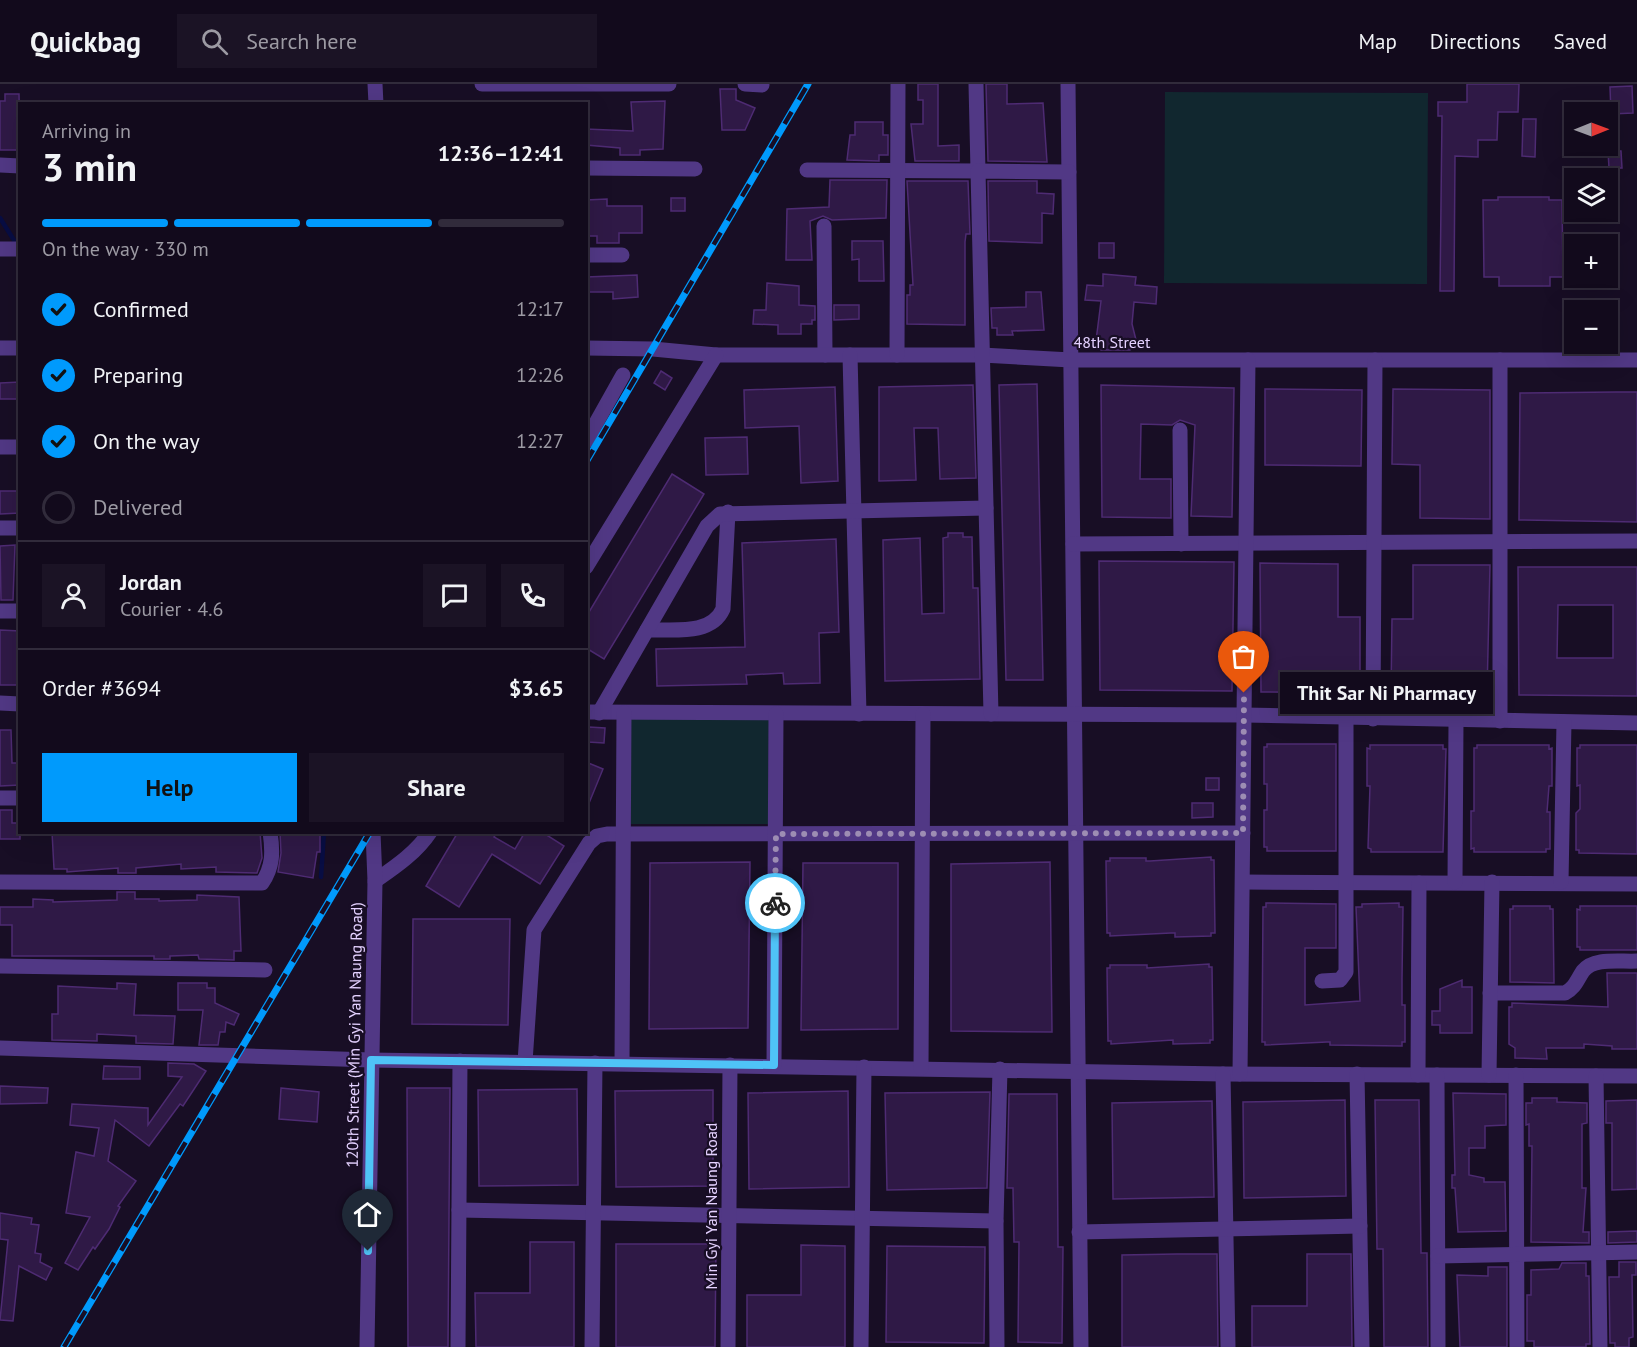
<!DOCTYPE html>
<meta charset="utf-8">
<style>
:root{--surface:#120a1c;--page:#1b1325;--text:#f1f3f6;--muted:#9c9aa3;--line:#312b3b;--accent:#009afc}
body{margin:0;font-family:"PT Sans",sans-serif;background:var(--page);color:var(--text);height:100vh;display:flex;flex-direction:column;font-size:22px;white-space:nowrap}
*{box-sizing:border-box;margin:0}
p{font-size:20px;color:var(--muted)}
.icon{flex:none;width:33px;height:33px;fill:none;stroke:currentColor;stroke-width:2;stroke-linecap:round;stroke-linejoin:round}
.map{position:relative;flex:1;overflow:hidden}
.side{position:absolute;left:18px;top:18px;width:570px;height:732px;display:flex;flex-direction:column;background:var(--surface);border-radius:0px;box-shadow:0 6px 24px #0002,0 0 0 2px var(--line)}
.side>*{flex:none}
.needle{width:39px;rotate:89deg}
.controls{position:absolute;left:1564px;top:18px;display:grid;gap:12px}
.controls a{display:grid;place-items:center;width:54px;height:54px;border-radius:0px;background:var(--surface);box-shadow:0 6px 24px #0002,0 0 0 2px var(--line);font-size:30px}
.pin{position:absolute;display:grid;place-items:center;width:51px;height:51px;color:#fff;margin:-62px -26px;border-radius:50% 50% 50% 0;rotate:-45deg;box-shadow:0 0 6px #0007}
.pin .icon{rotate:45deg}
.courier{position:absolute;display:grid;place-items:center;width:60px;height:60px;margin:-30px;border:4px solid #4fc3f7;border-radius:50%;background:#fff;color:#222;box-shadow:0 2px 8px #0007}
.bubble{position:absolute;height:42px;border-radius:0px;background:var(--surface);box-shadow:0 6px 24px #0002,0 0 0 2px var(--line);font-size:20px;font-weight:700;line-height:42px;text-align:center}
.headline em{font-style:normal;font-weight:700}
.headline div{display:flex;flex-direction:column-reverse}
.headline{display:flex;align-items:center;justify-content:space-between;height:102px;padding:0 24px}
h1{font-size:39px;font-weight:700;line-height:45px}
.bar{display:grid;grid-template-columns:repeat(4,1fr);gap:9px 6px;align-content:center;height:72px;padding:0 24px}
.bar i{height:8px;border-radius:4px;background:var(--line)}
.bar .on{background:var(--accent)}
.bar p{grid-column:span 4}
.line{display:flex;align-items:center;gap:15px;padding:0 24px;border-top:2px solid var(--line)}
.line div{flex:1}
.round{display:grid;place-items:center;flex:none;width:63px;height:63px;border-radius:0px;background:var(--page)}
ol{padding:0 24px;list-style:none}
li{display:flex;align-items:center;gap:18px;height:66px}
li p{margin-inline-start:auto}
li .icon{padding:6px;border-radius:50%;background:var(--accent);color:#111;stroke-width:4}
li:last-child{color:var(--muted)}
li i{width:33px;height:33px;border:3px solid var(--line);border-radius:50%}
.action{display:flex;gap:12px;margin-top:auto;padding:12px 24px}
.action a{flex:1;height:69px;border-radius:0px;background:var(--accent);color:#111;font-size:24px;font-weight:700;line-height:69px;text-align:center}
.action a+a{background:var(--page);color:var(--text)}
header{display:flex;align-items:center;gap:36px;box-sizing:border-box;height:84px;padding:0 30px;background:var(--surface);border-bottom:2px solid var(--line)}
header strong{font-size:28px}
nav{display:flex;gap:33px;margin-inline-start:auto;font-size:21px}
.search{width:420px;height:54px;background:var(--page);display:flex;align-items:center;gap:15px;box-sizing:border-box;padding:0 21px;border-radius:0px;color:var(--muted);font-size:22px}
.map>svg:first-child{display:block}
.green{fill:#11272f}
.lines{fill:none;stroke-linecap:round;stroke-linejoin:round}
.stream{stroke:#080d43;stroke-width:4.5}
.building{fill:#2f1946;stroke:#4e2b73;stroke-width:1.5;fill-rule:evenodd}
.minor{stroke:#513885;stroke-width:15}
.rail-casing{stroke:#009afc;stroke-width:7}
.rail{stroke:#180e25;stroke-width:4.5;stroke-dasharray:14;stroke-linecap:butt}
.done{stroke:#9d8db3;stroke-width:6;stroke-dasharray:0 10.8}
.route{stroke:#4fc3f7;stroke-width:8}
.labels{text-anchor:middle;stroke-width:4.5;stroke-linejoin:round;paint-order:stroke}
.street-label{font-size:16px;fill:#e4d1ff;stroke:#180e25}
</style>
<header>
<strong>Quickbag</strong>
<div class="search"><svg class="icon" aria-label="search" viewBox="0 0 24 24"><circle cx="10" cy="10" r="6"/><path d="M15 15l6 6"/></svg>Search here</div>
<nav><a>Map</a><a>Directions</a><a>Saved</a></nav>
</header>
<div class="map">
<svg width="1637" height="1263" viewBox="0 0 1637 1263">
<rect width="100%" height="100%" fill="#180e25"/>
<g class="green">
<polygon points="1165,8 1428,9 1427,200 1164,199"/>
<polygon points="632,635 769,635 768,740 631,740 630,637"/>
</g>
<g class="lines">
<g class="stream">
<polyline points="0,134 17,161"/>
<polyline points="321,793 324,748"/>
</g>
</g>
<g class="building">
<polygon points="918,0 938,0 938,62 959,61 959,77 915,77 911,40 923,40 923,16 918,16"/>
<polygon points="986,0 1007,0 1007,20 1043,19 1047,78 988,77"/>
<polygon points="1467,0 1519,0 1518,28 1498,28 1497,56 1478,56 1478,73 1455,72 1454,207 1440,207 1442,32 1438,32 1438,18 1467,18"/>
<polygon points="1632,2 1633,29 1611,30 1610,3"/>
<polygon points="720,5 736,5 736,16 755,24 745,46 722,46"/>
<polygon points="5,10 19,10 20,66 0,66 0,17 5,17"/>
<polygon points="665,17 663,65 640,66 640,71 620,71 620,64 586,61 586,45 633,47 631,18"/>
<polygon points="1523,35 1536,35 1535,73 1522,72"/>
<polygon points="855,38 883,38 883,51 888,51 888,71 879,71 879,77 847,76 850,51 855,51"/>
<polygon points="1608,67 1621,67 1622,84 1609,84"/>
<polygon points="830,96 887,96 886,134 832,136 823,132 810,137 812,176 786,176 787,125 829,123"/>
<polygon points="907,97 968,97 970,150 966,150 965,158 965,241 907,240 907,211 910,211 910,201 913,201"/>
<polygon points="988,97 1037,97 1037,109 1054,110 1053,130 1042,129 1042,159 989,157"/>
<polygon points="1498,113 1549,113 1549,116 1562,116 1563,193 1550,193 1550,202 1499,202 1499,193 1484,193 1483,116 1498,116"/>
<rect x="671" y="114" width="14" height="13"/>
<polygon points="607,115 607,122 642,122 642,149 619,149 619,159 597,159 597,152 586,152 586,116"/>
<polygon points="852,157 883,157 884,197 859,197 859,175 852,176"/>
<rect x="1099" y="159" width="15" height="15"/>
<polygon points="1103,190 1136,193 1135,201 1157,203 1156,220 1134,218 1132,240 1136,256 1130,266 1101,266 1096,257 1101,217 1085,216 1087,201 1103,202"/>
<polygon points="637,191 638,213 613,215 613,208 586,208 586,193"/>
<polygon points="767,199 799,202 799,221 815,222 815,236 812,236 812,240 801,240 801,250 778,250 778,241 753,240 754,226 766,226"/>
<polygon points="1026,208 1041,208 1044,246 1012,247 1013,251 997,251 997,244 992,244 991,224 1026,223"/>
<polygon points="834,221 859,221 859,235 834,236"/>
<polygon points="661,287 672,294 665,306 654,299"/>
<polygon points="20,298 20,315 0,315 0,299"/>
<polygon points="1037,300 1043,596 1006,596 999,301"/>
<polygon points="973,301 976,394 940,395 938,344 914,344 916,396 879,397 879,303"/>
<polygon points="1101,301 1234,304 1232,433 1191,432 1195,341 1180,336 1172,341 1141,340 1140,395 1171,395 1171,434 1102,433"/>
<polygon points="835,303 838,397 801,399 799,342 745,344 744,306"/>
<polygon points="1265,305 1362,306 1361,382 1265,381"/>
<polygon points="1393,305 1490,306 1490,435 1420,434 1420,381 1392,380"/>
<polygon points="1616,308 1637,308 1637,438 1519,436 1520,309"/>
<polygon points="747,353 748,390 706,391 705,354"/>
<polygon points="672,390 704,410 604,575 586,564 586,533"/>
<polygon points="0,407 20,407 20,429 0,430"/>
<polygon points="948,449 963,449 963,453 972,453 973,504 978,504 980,595 885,597 883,456 920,454 922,530 944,529 943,454 948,453"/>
<polygon points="836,455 839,548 819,549 820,599 784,600 783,589 746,591 747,600 657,602 656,565 745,563 742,459"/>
<polygon points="15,461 13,516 1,516 0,462"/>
<polygon points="1099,477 1234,478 1232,607 1100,606"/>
<polygon points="1260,479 1338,480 1338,533 1360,533 1360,609 1261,608"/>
<polygon points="1413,481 1490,481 1487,609 1391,610 1392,535 1413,535"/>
<path d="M1518,483H1637V612L1519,611ZM1558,521H1613V574H1557Z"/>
<polygon points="0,546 20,547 20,601 0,601"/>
<polygon points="589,643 605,644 604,659 588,658"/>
<polygon points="0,646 11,646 12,679 20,679 20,701 0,702"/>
<polygon points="1267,660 1336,660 1336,767 1267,767 1267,763 1264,763 1264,726 1267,726 1267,700 1264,700 1264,663 1267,663"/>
<polygon points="1370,661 1443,661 1443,665 1446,665 1443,768 1371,768 1371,765 1368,764 1370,702 1367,702 1367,664 1370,665"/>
<polygon points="1477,661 1549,661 1549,665 1552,664 1552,702 1549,702 1547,728 1550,728 1550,765 1546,765 1546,768 1474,768 1474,764 1471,765 1471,727 1474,727 1474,664 1477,664"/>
<polygon points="1580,661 1637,661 1637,770 1579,769 1579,766 1576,766 1576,729 1580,725 1580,701 1577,702 1577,664 1580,664"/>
<polygon points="586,678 603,685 587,724 586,724"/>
<rect x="1206" y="694" width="13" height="12"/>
<polygon points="1192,719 1213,719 1213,733 1192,734"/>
<polygon points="0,726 12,726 12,739 20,739 20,755 0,755"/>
<polygon points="52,748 260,748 262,774 257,789 216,788 216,783 181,785 181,780 136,784 136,789 118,789 118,784 67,788 67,785 54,785"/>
<polygon points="280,748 317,748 320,751 320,768 317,768 313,794 278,788 281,769"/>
<polygon points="458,748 497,748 494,753 515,765 525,748 542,748 564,762 540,800 492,770 459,823 426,802"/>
<polygon points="1211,773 1211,776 1214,776 1215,849 1211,849 1211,852 1175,853 1175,849 1171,849 1110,852 1110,849 1107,849 1106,777 1110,777 1110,774 1146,774 1146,777 1150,777"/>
<polygon points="750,778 748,944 649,945 650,779"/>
<polygon points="1050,778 1052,948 951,947 951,780"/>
<polygon points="803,779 898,779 898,945 801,946"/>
<polygon points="117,808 135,808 135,815 159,815 159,817 197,816 197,811 239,813 241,867 234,867 234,876 199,875 198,871 170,872 170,875 154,875 154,872 12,872 12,841 0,841 0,823 33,823 33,815 53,816 53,818 117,816"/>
<polygon points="1266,819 1336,820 1336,864 1305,864 1305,921 1360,917 1356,823 1362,823 1362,820 1399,819 1399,823 1403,823 1402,895 1402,921 1405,921 1405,958 1402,958 1402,962 1330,961 1330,958 1327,958 1265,961 1265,958 1262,958 1263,823 1266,823"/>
<polygon points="1513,822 1550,822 1550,825 1553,825 1554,899 1510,898 1510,825 1513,825"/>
<polygon points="1580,822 1637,822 1637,866 1580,866 1580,863 1577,863 1577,825 1580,826"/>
<polygon points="413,835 510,835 508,941 412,940"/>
<polygon points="1209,880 1209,883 1212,883 1213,956 1210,956 1210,959 1173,960 1173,956 1111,960 1111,957 1108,957 1107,884 1110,884 1110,881 1147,881 1147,884"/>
<polygon points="1607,889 1637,889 1637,965 1612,965 1612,962 1584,960 1584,964 1546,964 1547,975 1515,974 1515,964 1509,960 1509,923 1512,923 1512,919 1608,923"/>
<polygon points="1462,896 1462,903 1472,903 1472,949 1440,949 1440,941 1432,941 1432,927 1440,927 1440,905"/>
<polygon points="117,899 136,900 134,931 175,932 173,960 136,959 136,952 97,950 97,957 52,956 52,930 58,930 58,902 117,905"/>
<polygon points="178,899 207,899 207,904 215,904 215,919 239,930 234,941 226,938 225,948 220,948 218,961 199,961 203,926 178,926"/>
<polygon points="168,979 194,980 206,987 183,1022 180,1020 149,1062 115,1036 108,1077 136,1097 118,1122 120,1123 109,1145 95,1165 93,1163 78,1186 65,1179 90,1133 66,1129 76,1068 94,1072 99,1044 70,1041 72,1020 148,1024 148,1041 182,993 168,992"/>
<polygon points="104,982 140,983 140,995 103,995"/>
<polygon points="0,1002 48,1004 47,1019 0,1020"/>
<polygon points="281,1004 319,1008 317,1038 279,1035"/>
<polygon points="407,1004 450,1004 448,1263 408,1263"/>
<polygon points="577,1005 578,1101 479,1102 478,1006"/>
<polygon points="713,1006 713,1102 616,1103 615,1007"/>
<polygon points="848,1007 849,1103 749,1105 748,1009"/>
<polygon points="990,1008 987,1104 887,1106 885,1009"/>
<polygon points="1453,1009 1506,1010 1506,1041 1485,1042 1485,1064 1469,1064 1469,1091 1484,1094 1484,1098 1505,1098 1506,1147 1458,1148 1455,1104 1452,1104 1452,1091 1455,1091"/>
<polygon points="1009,1010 1057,1010 1058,1163 1063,1163 1062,1259 1018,1258 1019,1158 1014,1158 1013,1104 1007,1104"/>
<polygon points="1532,1014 1557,1014 1557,1018 1587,1019 1587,1039 1582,1040 1582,1104 1586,1104 1583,1148 1589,1148 1589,1159 1531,1158 1532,1062 1529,1062 1529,1040 1526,1041 1526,1019 1532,1019"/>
<polygon points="1345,1016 1346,1112 1244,1114 1243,1018"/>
<polygon points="1375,1016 1419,1016 1421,1169 1427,1169 1428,1263 1384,1263 1383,1165 1377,1165"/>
<polygon points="1637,1016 1637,1105 1612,1106 1612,1039 1606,1039 1606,1017"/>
<polygon points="1212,1017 1214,1113 1113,1115 1112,1019"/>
<polygon points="0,1129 32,1134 31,1140 39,1141 35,1169 41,1170 40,1178 52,1184 46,1196 19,1182 13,1237 0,1236 8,1156 0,1155"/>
<polygon points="1637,1147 1637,1158 1608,1159 1608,1148"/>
<polygon points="530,1158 574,1158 574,1263 476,1263 475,1209 530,1209"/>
<polygon points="616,1160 716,1160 715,1263 616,1263"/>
<polygon points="801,1161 845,1162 845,1263 747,1263 747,1211 801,1211"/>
<polygon points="887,1162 985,1163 984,1259 886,1258"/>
<polygon points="1177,1170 1217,1170 1218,1263 1122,1263 1122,1171"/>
<polygon points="1307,1170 1351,1170 1352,1263 1252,1263 1252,1222 1307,1222"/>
<polygon points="1619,1178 1636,1178 1636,1191 1632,1191 1633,1253 1629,1254 1629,1263 1615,1263 1615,1259 1610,1259 1609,1193 1619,1193"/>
<polygon points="1562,1179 1586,1179 1586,1192 1589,1192 1590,1260 1586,1260 1586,1263 1534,1263 1534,1257 1527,1257 1527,1211 1531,1211 1531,1186 1559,1185"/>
<polygon points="1488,1183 1507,1183 1507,1263 1460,1263 1457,1191 1488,1192"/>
</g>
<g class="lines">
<g class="minor">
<polyline points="375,0 376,20"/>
<polyline points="482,0 669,0"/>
<polyline points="745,0 762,1"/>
<polyline points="1068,0 1081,1263"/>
<polyline points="0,81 20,82"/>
<polyline points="586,84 695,85"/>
<polyline points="807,86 978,87 976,0"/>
<polyline points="824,142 825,271"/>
<polyline points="0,165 20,165"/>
<polyline points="586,171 622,171"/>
<polyline points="0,264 20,264"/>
<polyline points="586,264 653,265 716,271 982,271 1071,276 1637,276"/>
<polyline points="850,271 859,630"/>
<polyline points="897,271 898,0"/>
<polyline points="1180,346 1181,460"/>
<polyline points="586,357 623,291"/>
<polyline points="0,363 20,363"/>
<polyline points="0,444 20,444"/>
<polyline points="1073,460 1637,457"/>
<polyline points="586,483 716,271"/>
<polyline points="0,527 20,527"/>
<path d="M647,546C673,545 711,552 723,525L728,428"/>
<polyline points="0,619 20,620"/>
<polyline points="586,628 1244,631 1637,639"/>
<polyline points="599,629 707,442 720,430 986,424"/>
<polyline points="991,630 978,87 1069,88"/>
<polyline points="1373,635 1375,276"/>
<polyline points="1500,637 1500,276"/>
<polyline points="0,714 20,714"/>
<path d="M375,797C395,783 416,769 430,748"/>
<path d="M0,798L262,799C273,783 273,768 270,748"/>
<polyline points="1243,798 1637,800"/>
<polyline points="1455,798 1456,637"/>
<polyline points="1561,798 1564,638"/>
<polyline points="0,882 265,886"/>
<polyline points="1322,897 1340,896 1346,888 1346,634"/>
<path d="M1490,909H1565C1575,904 1577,896 1583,887C1594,873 1620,878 1637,877"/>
<polyline points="0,964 371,976 1223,990 1637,992"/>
<polyline points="525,978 534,846 589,759 597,752 607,750 1243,749"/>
<polyline points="622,979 624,629"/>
<polyline points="774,981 776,630"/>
<polyline points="921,984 923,630"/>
<polyline points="1223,990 1228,1263"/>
<polyline points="1240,990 1248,276"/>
<polyline points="1357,990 1362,1263"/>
<polyline points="1418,991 1419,799"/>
<polyline points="1437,991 1438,1263"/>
<polyline points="1489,991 1492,798"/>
<polyline points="1516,991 1517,1263"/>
<polyline points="1596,992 1600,1263"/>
<polyline points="459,1126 996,1137"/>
<polyline points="1079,1148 1360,1142"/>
<polyline points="1438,1172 1637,1168"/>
<polyline points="367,1263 375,797 373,748"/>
<polyline points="458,1263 460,977"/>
<polyline points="592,1263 595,979"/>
<polyline points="728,1263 730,981"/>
<polyline points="861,1263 864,983"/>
<polyline points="997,1263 996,1137 1000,985"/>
</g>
<g class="rail-casing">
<g id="rail">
<polyline points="586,378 808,0"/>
<polyline points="64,1263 370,748"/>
</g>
</g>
<use href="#rail" class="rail"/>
</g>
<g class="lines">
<polyline class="done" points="775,819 776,750 1243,749 1244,609"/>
<polyline class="route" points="368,1167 371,976 774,981 775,819"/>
</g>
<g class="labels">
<g class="street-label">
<text x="1112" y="264">48th Street</text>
<text transform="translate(354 951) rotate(-89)" y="6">120th Street (Min Gyi Yan Naung Road)</text>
<text transform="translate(711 1122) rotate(-90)" y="6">Min Gyi Yan Naung Road</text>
</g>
</g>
</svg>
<div class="controls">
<a><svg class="needle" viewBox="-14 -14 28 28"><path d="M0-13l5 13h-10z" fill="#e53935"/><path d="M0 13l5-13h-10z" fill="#9c9aa3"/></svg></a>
<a><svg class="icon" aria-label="layers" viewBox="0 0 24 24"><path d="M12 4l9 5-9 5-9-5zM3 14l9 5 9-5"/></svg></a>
<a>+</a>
<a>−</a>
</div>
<div class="pin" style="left:1244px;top:609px;background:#ea580c"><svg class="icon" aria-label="bag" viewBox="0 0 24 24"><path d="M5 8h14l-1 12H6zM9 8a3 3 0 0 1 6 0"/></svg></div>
<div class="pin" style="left:368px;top:1167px;background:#1f2937"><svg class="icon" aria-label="home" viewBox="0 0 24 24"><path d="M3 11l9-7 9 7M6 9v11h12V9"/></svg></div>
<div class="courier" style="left:775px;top:819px"><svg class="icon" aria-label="bike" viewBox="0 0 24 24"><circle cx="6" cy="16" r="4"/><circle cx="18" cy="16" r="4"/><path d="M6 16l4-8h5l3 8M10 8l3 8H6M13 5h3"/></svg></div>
<div class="bubble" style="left:1280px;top:588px;width:213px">Thit Sar Ni Pharmacy</div>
<section class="side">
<div class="headline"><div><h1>3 min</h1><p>Arriving in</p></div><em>12:36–12:41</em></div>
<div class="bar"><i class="on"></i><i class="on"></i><i class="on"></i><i></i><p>On the way · 330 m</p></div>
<ol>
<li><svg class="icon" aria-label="check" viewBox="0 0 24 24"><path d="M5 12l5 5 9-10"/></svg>Confirmed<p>12:17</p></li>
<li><svg class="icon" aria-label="check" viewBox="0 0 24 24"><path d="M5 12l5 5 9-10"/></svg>Preparing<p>12:26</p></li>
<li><svg class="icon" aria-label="check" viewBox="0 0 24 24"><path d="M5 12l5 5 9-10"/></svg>On the way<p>12:27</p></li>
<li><i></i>Delivered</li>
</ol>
<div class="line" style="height:108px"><a class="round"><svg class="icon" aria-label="person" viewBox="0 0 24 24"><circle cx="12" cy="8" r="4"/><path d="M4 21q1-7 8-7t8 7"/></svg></a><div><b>Jordan</b><p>Courier · 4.6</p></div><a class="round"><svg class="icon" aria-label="chat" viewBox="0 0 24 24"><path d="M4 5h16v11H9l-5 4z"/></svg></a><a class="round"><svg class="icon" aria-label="phone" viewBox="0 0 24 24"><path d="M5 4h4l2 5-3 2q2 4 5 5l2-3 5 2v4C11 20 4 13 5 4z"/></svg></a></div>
<div class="line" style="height:78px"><div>Order #3694</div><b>$3.65</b></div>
<div class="action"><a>Help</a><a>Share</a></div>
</section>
</div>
